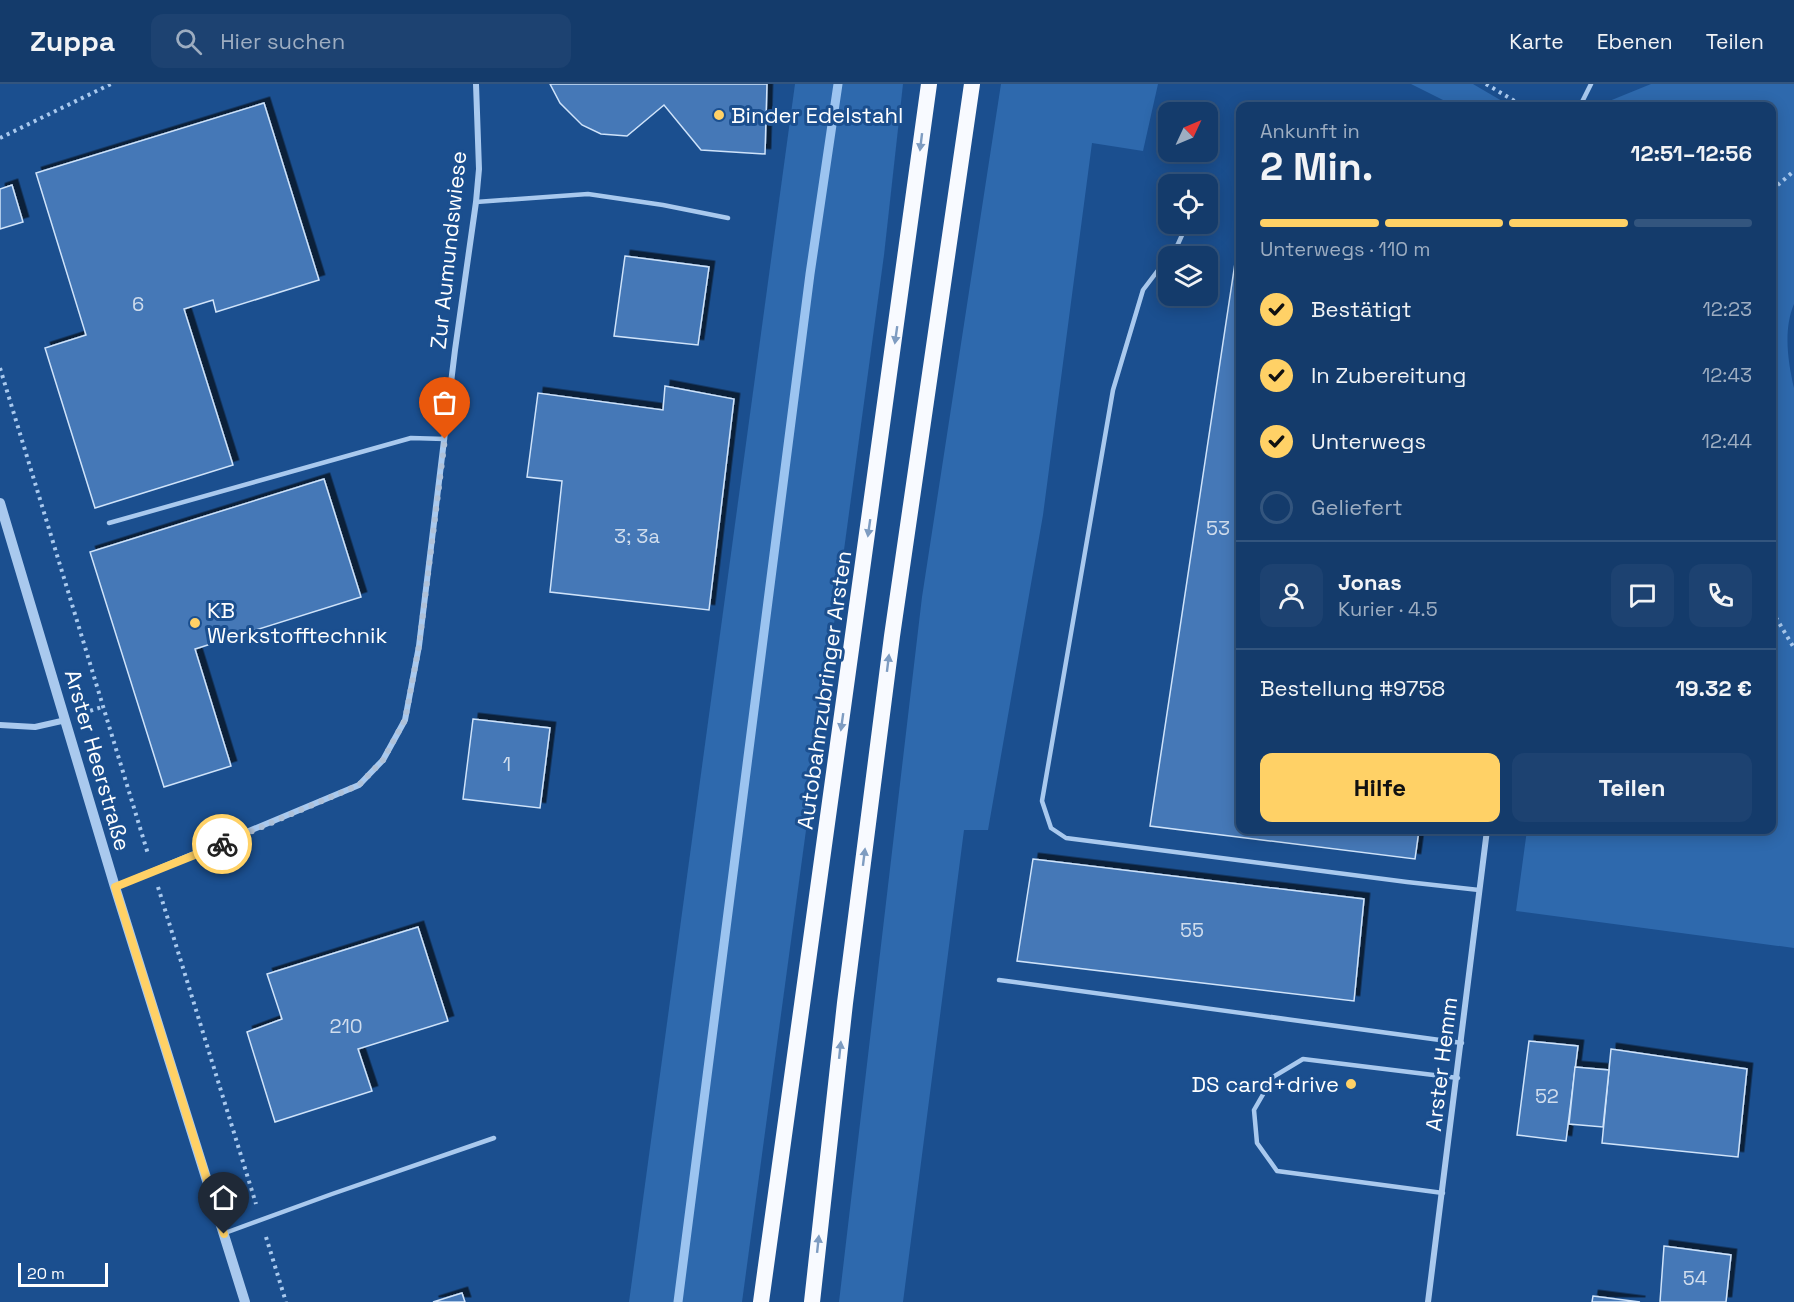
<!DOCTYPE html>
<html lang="de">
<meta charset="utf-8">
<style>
:root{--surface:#143b6b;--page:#1d4271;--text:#f1f3f6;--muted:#9dadc1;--line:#33557e;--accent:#ffd166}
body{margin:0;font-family:"Space Grotesk",sans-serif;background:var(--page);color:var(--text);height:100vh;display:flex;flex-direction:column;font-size:22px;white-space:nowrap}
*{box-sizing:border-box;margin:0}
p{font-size:20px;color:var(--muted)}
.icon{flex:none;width:33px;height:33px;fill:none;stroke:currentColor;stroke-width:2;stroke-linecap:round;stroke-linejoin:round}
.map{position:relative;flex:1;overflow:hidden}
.sheet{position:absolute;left:1236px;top:18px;width:540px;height:732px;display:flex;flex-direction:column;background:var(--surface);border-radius:12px;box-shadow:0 3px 15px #0003,0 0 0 2px var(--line)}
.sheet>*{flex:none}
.needle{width:39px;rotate:46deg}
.buttons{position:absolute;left:1158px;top:18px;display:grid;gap:12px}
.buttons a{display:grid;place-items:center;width:60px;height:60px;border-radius:12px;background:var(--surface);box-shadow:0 3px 15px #0003,0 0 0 2px var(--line);font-size:30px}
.scale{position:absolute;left:18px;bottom:15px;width:90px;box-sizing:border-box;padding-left:6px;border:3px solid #fff;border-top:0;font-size:16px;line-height:21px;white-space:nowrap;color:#fff;-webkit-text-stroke:4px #1b4f8f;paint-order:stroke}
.pin{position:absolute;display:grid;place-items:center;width:51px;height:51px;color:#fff;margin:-62px -26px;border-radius:50% 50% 50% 0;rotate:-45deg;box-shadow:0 0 6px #0007}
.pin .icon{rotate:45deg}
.courier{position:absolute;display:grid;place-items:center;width:60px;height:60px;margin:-30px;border:4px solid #ffd166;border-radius:50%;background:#fff;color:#222;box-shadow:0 2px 8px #0007}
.overview em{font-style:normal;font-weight:800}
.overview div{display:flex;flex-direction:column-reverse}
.overview{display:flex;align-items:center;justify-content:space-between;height:102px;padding:0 24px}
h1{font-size:39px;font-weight:800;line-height:45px}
.bar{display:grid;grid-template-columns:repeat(4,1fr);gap:9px 6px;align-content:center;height:72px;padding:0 24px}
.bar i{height:8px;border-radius:4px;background:var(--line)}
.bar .active{background:var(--accent)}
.bar p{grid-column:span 4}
.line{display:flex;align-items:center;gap:15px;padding:0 24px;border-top:2px solid var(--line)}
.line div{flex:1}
.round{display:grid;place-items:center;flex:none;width:63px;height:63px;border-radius:12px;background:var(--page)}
ol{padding:0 24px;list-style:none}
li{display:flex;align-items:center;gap:18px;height:66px}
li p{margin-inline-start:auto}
li .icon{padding:6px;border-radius:50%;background:var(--accent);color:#111;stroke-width:4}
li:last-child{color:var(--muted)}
li i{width:33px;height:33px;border:3px solid var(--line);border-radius:50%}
.action{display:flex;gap:12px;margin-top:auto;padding:12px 24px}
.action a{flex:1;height:69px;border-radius:12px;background:var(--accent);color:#111;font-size:24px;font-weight:800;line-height:69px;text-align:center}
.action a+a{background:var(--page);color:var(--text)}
header{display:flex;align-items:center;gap:36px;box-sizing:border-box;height:84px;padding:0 30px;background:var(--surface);border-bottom:2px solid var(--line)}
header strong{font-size:28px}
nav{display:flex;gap:33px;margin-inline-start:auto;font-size:21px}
.search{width:420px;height:54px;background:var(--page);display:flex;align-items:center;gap:15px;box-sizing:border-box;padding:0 21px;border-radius:12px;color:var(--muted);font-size:22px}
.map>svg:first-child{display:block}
.green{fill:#2e69ad}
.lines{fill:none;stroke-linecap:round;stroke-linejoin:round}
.stream{stroke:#9cc4f0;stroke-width:9}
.building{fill:#4478b7;stroke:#cfe3fa;stroke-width:1.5;filter:url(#shadow)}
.path{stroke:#a9c9ee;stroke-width:4;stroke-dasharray:3 4.5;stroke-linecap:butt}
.service{stroke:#a9c9ee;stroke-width:4.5}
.minor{stroke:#a9c9ee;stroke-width:6}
.tertiary{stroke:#a9c9ee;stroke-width:10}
.trunk{stroke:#f8faff;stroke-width:16}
.oneway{fill:#7e9cc1}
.done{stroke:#afc1d8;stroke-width:6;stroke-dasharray:0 10.8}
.route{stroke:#ffd166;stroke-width:8}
.poi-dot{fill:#ffd166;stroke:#1b4f8f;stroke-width:2}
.labels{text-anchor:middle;stroke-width:6;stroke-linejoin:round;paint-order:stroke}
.number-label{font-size:20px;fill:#d0dded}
.poi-label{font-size:22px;fill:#fff;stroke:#1b4f8f;text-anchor:start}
.street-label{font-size:22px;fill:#fff;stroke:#1b4f8f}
</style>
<header>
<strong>Zuppa</strong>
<div class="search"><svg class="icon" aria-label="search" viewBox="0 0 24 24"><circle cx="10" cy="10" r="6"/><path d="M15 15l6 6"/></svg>Hier suchen</div>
<nav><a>Karte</a><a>Ebenen</a><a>Teilen</a></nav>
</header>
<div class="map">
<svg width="1794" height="1218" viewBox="0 0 1794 1218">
<defs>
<filter id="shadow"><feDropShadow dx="5.5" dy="-5.5" stdDeviation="0" flood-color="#0009"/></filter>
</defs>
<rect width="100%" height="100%" fill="#1b4f8f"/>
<g class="green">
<polygon points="795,0 903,0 884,171 742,1218 629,1218"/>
<polygon points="1001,0 1158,0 1143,67 1092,59 1043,431 988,746 964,746 903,1218 839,1218 922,513"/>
<polygon points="1411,0 1473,0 1502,17 1501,22 1455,22"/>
<path d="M1651,0H1794V220C1783,246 1788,278 1794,304V864L1516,827L1527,746H1772V22H1597Z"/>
</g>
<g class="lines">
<polyline class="stream" points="678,1218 810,190 838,0"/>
</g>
<g class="building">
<polygon points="550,0 767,0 765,70 701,66 664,21 627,52 601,50 582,41 560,19"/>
<polygon points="264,19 319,196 216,228 213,216 184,225 233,381 95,424 45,264 86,251 36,89"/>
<polygon points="12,101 23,138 0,145 0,105"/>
<polygon points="1240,146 1240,746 1419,746 1415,775 1150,742"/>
<polygon points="625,172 709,183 698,261 614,252"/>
<polygon points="665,302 734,315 709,526 550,508 562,397 527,393 538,309 663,326"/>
<polygon points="324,395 361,513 195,565 231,682 164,703 90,468"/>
<polygon points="473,635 550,644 540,724 463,715"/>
<polygon points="1033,775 1364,815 1354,917 1017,877"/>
<polygon points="418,843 448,937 358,965 372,1007 275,1038 247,948 282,935 267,890"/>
<polygon points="1529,957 1578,962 1566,1057 1517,1051"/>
<polygon points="1611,965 1747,985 1738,1073 1602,1059"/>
<polygon points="1575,983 1609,986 1603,1043 1569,1040"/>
<polygon points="1664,1162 1731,1171 1726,1218 1660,1218"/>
<polygon points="462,1209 465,1218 433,1218"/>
<polygon points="1593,1212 1640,1218 1592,1218"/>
</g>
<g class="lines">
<g class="path">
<polyline points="1486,0 1523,22"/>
<polyline points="0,54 111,0"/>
<polyline points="1772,106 1794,87"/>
<polyline points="0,284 148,770"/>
<polyline points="1772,527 1794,564"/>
<polyline points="83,629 102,623"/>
<polyline points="158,803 256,1120"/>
<polyline points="266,1153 286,1218"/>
</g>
<g class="service">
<polyline points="1580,22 1591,0"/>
<polyline points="476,118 588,110 663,121 728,134"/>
<polyline points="1187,140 1178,160 1143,206 1113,306 1042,717 1051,744 1066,754 1407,798 1479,806"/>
<polyline points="109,439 411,354 445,355"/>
<polyline points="999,896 1462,959"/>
<polyline points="1443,1109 1277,1087 1257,1059 1254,1026 1273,993 1303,975 1458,994"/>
<polyline points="225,1149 332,1110 494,1054"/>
</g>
<g class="minor">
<polyline points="0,641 35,643 66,636"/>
<polyline points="115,803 359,701 383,676 405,636 419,562 455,266 476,118 479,85 476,0"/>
<polyline points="1428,1218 1487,746"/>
</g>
<polyline class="tertiary" points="0,419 115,803 245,1218"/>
<g class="trunk">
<polyline points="761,1218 929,0"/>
<polyline points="812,1218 845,919 892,552 972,0"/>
</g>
</g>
<defs><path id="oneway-solid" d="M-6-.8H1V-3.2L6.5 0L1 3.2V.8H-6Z" transform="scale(1.5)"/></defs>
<g class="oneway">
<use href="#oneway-solid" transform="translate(921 58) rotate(97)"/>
<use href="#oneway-solid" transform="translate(896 251) rotate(98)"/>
<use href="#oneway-solid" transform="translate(869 444) rotate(98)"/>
<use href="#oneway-solid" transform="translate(888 579) rotate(-83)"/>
<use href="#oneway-solid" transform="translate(842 638) rotate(98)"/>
<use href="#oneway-solid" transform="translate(864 773) rotate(-83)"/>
<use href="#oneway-solid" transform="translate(840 966) rotate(-84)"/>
<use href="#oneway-solid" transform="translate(818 1160) rotate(-84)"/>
</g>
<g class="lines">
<polyline class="done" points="222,760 359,701 383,676 405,636 419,562 445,355"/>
<polyline class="route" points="222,760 115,803 224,1150"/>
</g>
<g class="poi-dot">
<circle cx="719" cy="31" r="6"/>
<circle cx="195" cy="539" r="6"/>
<circle cx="1351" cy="1000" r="6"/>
</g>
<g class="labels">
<g class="number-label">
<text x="138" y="227">6</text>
<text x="1218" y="451">53</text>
<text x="637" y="459">3; 3a</text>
<text x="507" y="687">1</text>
<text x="1192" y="853">55</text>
<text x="346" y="949">210</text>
<text x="1547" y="1019">52</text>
<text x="1695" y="1201">54</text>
</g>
<g class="poi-label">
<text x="731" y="39">Binder Edelstahl</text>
<text x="207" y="534">KB<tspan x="207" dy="25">Werkstofftechnik</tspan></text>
<text x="1339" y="1008" text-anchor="end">DS card+drive</text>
</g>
<g class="street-label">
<text transform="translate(448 166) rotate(-84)" y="8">Zur Aumundswiese</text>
<text transform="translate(824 606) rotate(-82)" y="8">Autobahnzubringer Arsten</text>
<text transform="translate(98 676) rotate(74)" y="8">Arster Heerstraße</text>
<text transform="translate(1441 980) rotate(-83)" y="8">Arster Hemm</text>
</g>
</g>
</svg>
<div class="buttons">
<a><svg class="needle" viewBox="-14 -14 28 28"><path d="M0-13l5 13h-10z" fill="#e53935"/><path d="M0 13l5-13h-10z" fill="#9dadc1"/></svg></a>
<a><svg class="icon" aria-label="locate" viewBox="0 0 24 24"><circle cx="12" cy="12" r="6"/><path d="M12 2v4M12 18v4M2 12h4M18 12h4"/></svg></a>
<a><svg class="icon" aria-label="layers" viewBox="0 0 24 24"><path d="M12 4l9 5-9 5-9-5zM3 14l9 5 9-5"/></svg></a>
</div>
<div class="scale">20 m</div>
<div class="pin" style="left:445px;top:355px;background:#ea580c"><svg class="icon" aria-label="bag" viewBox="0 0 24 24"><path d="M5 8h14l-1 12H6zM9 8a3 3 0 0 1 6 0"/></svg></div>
<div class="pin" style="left:224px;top:1150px;background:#1f2937"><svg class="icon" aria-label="home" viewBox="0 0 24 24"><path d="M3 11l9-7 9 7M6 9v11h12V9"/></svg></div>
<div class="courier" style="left:222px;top:760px"><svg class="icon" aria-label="bike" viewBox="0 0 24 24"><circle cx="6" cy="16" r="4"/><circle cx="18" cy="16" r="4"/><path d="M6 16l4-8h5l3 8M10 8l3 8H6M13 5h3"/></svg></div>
<section class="sheet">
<div class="overview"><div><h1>2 Min.</h1><p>Ankunft in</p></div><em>12:51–12:56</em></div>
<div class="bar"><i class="active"></i><i class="active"></i><i class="active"></i><i></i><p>Unterwegs · 110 m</p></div>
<ol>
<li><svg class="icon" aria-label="check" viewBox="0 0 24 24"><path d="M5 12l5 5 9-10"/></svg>Bestätigt<p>12:23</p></li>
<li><svg class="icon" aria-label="check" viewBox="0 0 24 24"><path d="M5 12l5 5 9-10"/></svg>In Zubereitung<p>12:43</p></li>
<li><svg class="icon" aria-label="check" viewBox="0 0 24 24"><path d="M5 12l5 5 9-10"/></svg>Unterwegs<p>12:44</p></li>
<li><i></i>Geliefert</li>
</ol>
<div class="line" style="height:108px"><a class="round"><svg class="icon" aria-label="person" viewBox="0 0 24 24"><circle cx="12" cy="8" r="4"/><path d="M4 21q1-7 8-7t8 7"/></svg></a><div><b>Jonas</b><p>Kurier · 4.5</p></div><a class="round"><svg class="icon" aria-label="chat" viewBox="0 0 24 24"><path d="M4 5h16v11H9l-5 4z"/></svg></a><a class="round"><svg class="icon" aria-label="phone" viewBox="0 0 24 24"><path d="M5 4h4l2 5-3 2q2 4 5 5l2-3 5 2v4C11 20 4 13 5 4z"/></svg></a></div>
<div class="line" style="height:78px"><div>Bestellung #9758</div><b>19.32 €</b></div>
<div class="action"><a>Hilfe</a><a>Teilen</a></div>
</section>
</div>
